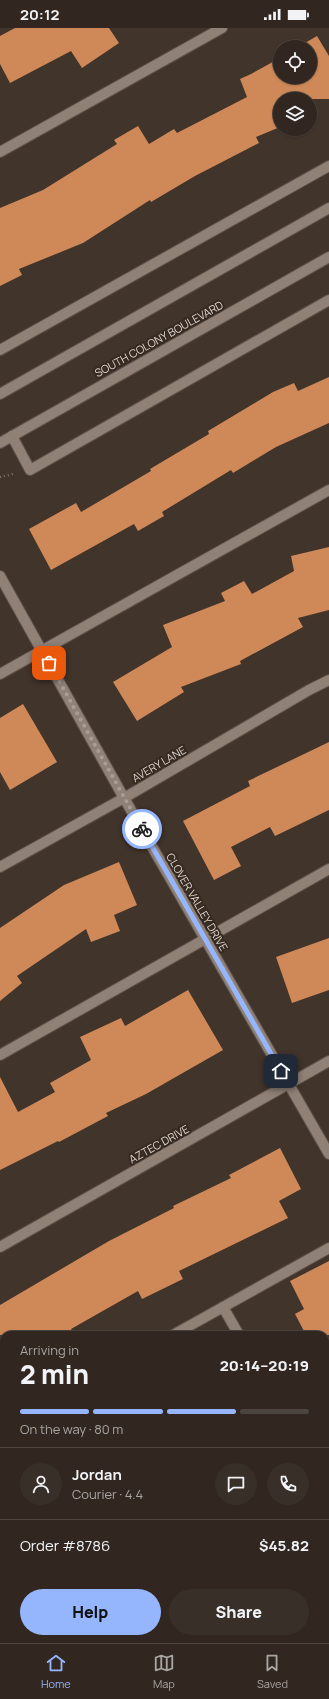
<!DOCTYPE html>
<meta charset="utf-8">
<style>
:root{--surface:#312720;--page:#392f29;--text:#f1f3f6;--muted:#a8a5a5;--line:#4c443e;--accent:#95b6fd}
body{margin:0;font-family:Manrope,sans-serif;background:var(--page);color:var(--text);height:100vh;display:flex;flex-direction:column;font-size:15px;white-space:nowrap}
*{box-sizing:border-box;margin:0}
p{font-size:13px;color:var(--muted)}
.icon{flex:none;width:22px;height:22px;fill:none;stroke:currentColor;stroke-width:2;stroke-linecap:round;stroke-linejoin:round}
.map{position:relative;flex:1;overflow:hidden}
.side{position:absolute;left:0px;top:1303px;width:329px;height:312px;display:flex;flex-direction:column;background:var(--surface);border-radius:12px 12px 0 0;box-shadow:0 1px 3px #0004,0 0 0 1px var(--line)}
.side>*{flex:none}
.buttons{position:absolute;left:273px;top:12px;display:grid;gap:8px}
.buttons a{display:grid;place-items:center;width:44px;height:44px;border-radius:50%;background:var(--surface);box-shadow:0 1px 3px #0004,0 0 0 1px var(--line);font-size:20px}
.pin{position:absolute;display:grid;place-items:center;width:34px;height:34px;color:#fff;margin:-17px;border-radius:8px;box-shadow:0 2px 6px #0006}
.courier{position:absolute;display:grid;place-items:center;width:40px;height:40px;margin:-20px;border:3px solid #95b6fd;border-radius:50%;background:#fff;color:#222;box-shadow:0 1px 5px #0007}
.summary em{font-style:normal;font-weight:800}
.summary div{display:flex;flex-direction:column-reverse}
.summary{display:flex;align-items:center;justify-content:space-between;height:68px;padding:0 20px}
h1{font-size:26px;font-weight:800;line-height:30px}
.bar{display:grid;grid-template-columns:repeat(4,1fr);gap:6px 4px;align-content:center;height:48px;padding:0 20px}
.bar i{height:5px;border-radius:3px;background:var(--line)}
.bar .active{background:var(--accent)}
.bar p{grid-column:span 4}
.line{display:flex;align-items:center;gap:10px;padding:0 20px;border-top:1px solid var(--line)}
.line div{flex:1}
.round{display:grid;place-items:center;flex:none;width:42px;height:42px;border-radius:21px;background:var(--page)}
.primary-button{display:flex;gap:8px;margin-top:auto;padding:8px 20px}
.primary-button a{flex:1;height:46px;border-radius:24px;background:var(--accent);color:#111;font-size:16px;font-weight:800;line-height:46px;text-align:center}
.primary-button a+a{background:var(--page);color:var(--text)}
.status{display:flex;justify-content:space-between;align-items:center;height:28px;padding:0 20px;background:var(--surface);direction:ltr}
.status svg{height:11px;fill:currentColor}
.menu{display:flex;justify-content:space-around;align-items:center;height:56px;border-top:1px solid var(--line);background:var(--surface);font-size:11px;color:var(--muted)}
.menu a{display:grid;justify-items:center;gap:2px}
.menu .active{color:var(--accent)}
.map>svg:first-child{display:block}
.building{fill:#cf8857}
.lines{fill:none;stroke-linecap:round;stroke-linejoin:round}
.service-casing{stroke:#5e534c;stroke-width:12}
.minor-casing{stroke:#5e534c;stroke-width:12}
.tertiary-casing{stroke:#5e534c;stroke-width:12}
.secondary-casing{stroke:#5e534c;stroke-width:12}
.path{stroke:#7e726b;stroke-width:2.5;stroke-dasharray:1 3;stroke-linecap:butt}
.service{stroke:#908177;stroke-width:10}
.minor{stroke:#908177;stroke-width:10}
.tertiary{stroke:#908177;stroke-width:10}
.secondary{stroke:#908177;stroke-width:10}
.done{stroke:#a89d97;stroke-width:4;stroke-dasharray:0 7.2}
.route{stroke:#95b6fd;stroke-width:5}
.labels{text-anchor:middle;stroke-width:4;stroke-linejoin:round;paint-order:stroke}
.street-label{font-size:11px;fill:#dfd6d1;stroke:#362a21}
</style>
<div class="status"><b>20:12</b><svg viewBox="0 0 49 12"><path d="M0 12V9h3v3zM5 12V6h3v6zM10 12V3h3v9zM15 12V0h3v12zM26 1h20v11H26zM47 4h2v5h-2z"/></svg></div>
<div class="map">
<svg width="329" height="1615" viewBox="0 0 329 1615">
<rect width="100%" height="100%" fill="#41342b"/>
<g class="building">
<polygon points="15,0 109,0 119,15 82,40 71,23 10,55 0,36 0,8"/>
<polygon points="317,8 329,28 329,71 280,71 280,99 256,109 259,115 195,148 151,174 150,172 83,215 19,241 22,247 0,258 0,180 43,162 117,116 114,112 138,98 149,116 174,101 177,105 247,69 240,51 251,46 280,30 280,49 310,49 310,19 298,19"/>
<polygon points="329,349 329,395 276,419 233,445 231,442 162,484 164,488 138,503 134,496 51,542 29,501 76,475 81,484 151,443 150,441 209,406 208,403 273,364 294,355 298,363"/>
<polygon points="329,519 329,582 298,590 303,599 240,633 241,636 181,659 184,664 137,693 113,654 172,619 163,597 225,573 221,565 244,553 252,566 294,543 291,528"/>
<polygon points="23,676 57,734 10,762 0,744 0,690"/>
<polygon points="329,714 329,782 275,808 270,799 231,819 241,838 214,852 183,793 250,758 248,753"/>
<polygon points="119,834 137,877 114,887 120,903 91,914 86,901 17,948 22,955 0,973 0,900 64,857"/>
<polygon points="329,910 329,962 292,975 276,929"/>
<polygon points="188,962 223,1022 146,1066 106,1085 108,1088 59,1114 58,1113 0,1142 0,1049 18,1084 55,1064 50,1055 91,1032 80,1009 121,990 125,998"/>
<polygon points="280,1120 301,1161 279,1173 288,1190 179,1243 183,1251 142,1271 138,1263 71,1301 75,1307 0,1307 0,1277 109,1213 174,1180 173,1178 231,1150 229,1147"/>
<polygon points="329,1233 329,1307 306,1307 295,1286 304,1281 290,1253"/>
</g>
<g class="lines">
<g class="service-casing">
<g id="service">
<polyline points="0,124 222,0"/>
<polyline points="0,322 329,138"/>
<polyline points="12,408 30,442 329,272"/>
<polyline points="0,646 329,462"/>
<polyline points="0,1027 329,841"/>
<polyline points="223,1279 239,1307"/>
<polyline points="173,1307 329,1220"/>
<polyline points="0,1406 4,1403"/>
<polyline points="325,1460 326,1615"/>
</g>
</g>
<g class="minor-casing">
<g id="minor">
<polyline points="0,839 124,770 309,662 329,652"/>
<polyline points="0,1219 329,1033"/>
<polyline points="0,1607 4,1605"/>
</g>
</g>
<g class="tertiary-casing">
<polyline id="tertiary" points="0,548 124,770 329,1126"/>
</g>
<g class="secondary-casing">
<g id="secondary">
<polyline points="0,366 329,180"/>
<polyline points="0,415 329,229"/>
</g>
</g>
<polyline class="path" points="0,449 13,446"/>
<use href="#service" class="service"/>
<use href="#minor" class="minor"/>
<use href="#tertiary" class="tertiary"/>
<use href="#secondary" class="secondary"/>
</g>
<g class="lines">
<polyline class="done" points="49,635 142,801"/>
<polyline class="route" points="142,801 281,1043"/>
</g>
<g class="labels">
<g class="street-label">
<text transform="translate(159 311) rotate(-29)" y="4">SOUTH COLONY BOULEVARD</text>
<text transform="translate(159 736) rotate(-30)" y="4">AVERY LANE</text>
<text transform="translate(197 874) rotate(60)" y="4">CLOVER VALLEY DRIVE</text>
<text transform="translate(159 1116) rotate(-29)" y="4">AZTEC DRIVE</text>
</g>
</g>
</svg>
<div class="buttons">
<a><svg class="icon" aria-label="locate" viewBox="0 0 24 24"><circle cx="12" cy="12" r="6"/><path d="M12 2v4M12 18v4M2 12h4M18 12h4"/></svg></a>
<a><svg class="icon" aria-label="layers" viewBox="0 0 24 24"><path d="M12 4l9 5-9 5-9-5zM3 14l9 5 9-5"/></svg></a>
</div>
<div class="pin" style="left:49px;top:635px;background:#ea580c"><svg class="icon" aria-label="bag" viewBox="0 0 24 24"><path d="M5 8h14l-1 12H6zM9 8a3 3 0 0 1 6 0"/></svg></div>
<div class="pin" style="left:281px;top:1043px;background:#1f2937"><svg class="icon" aria-label="home" viewBox="0 0 24 24"><path d="M3 11l9-7 9 7M6 9v11h12V9"/></svg></div>
<div class="courier" style="left:142px;top:801px"><svg class="icon" aria-label="bike" viewBox="0 0 24 24"><circle cx="6" cy="16" r="4"/><circle cx="18" cy="16" r="4"/><path d="M6 16l4-8h5l3 8M10 8l3 8H6M13 5h3"/></svg></div>
<section class="side">
<div class="summary"><div><h1>2 min</h1><p>Arriving in</p></div><em>20:14–20:19</em></div>
<div class="bar"><i class="active"></i><i class="active"></i><i class="active"></i><i></i><p>On the way · 80 m</p></div>
<div class="line" style="height:72px"><a class="round"><svg class="icon" aria-label="person" viewBox="0 0 24 24"><circle cx="12" cy="8" r="4"/><path d="M4 21q1-7 8-7t8 7"/></svg></a><div><b>Jordan</b><p>Courier · 4.4</p></div><a class="round"><svg class="icon" aria-label="chat" viewBox="0 0 24 24"><path d="M4 5h16v11H9l-5 4z"/></svg></a><a class="round"><svg class="icon" aria-label="phone" viewBox="0 0 24 24"><path d="M5 4h4l2 5-3 2q2 4 5 5l2-3 5 2v4C11 20 4 13 5 4z"/></svg></a></div>
<div class="line" style="height:52px"><div>Order #8786</div><b>$45.82</b></div>
<div class="primary-button"><a>Help</a><a>Share</a></div>
</section>
</div>
<nav class="menu">
<a class="active"><svg class="icon" aria-label="home" viewBox="0 0 24 24"><path d="M3 11l9-7 9 7M6 9v11h12V9"/></svg>Home</a>
<a><svg class="icon" aria-label="map" viewBox="0 0 24 24"><path d="M3 6l6-2 6 2 6-2v14l-6 2-6-2-6 2zM9 4v14M15 6v14"/></svg>Map</a>
<a><svg class="icon" aria-label="saved" viewBox="0 0 24 24"><path d="M7 4h10v16l-5-4-5 4z"/></svg>Saved</a>
</nav>
